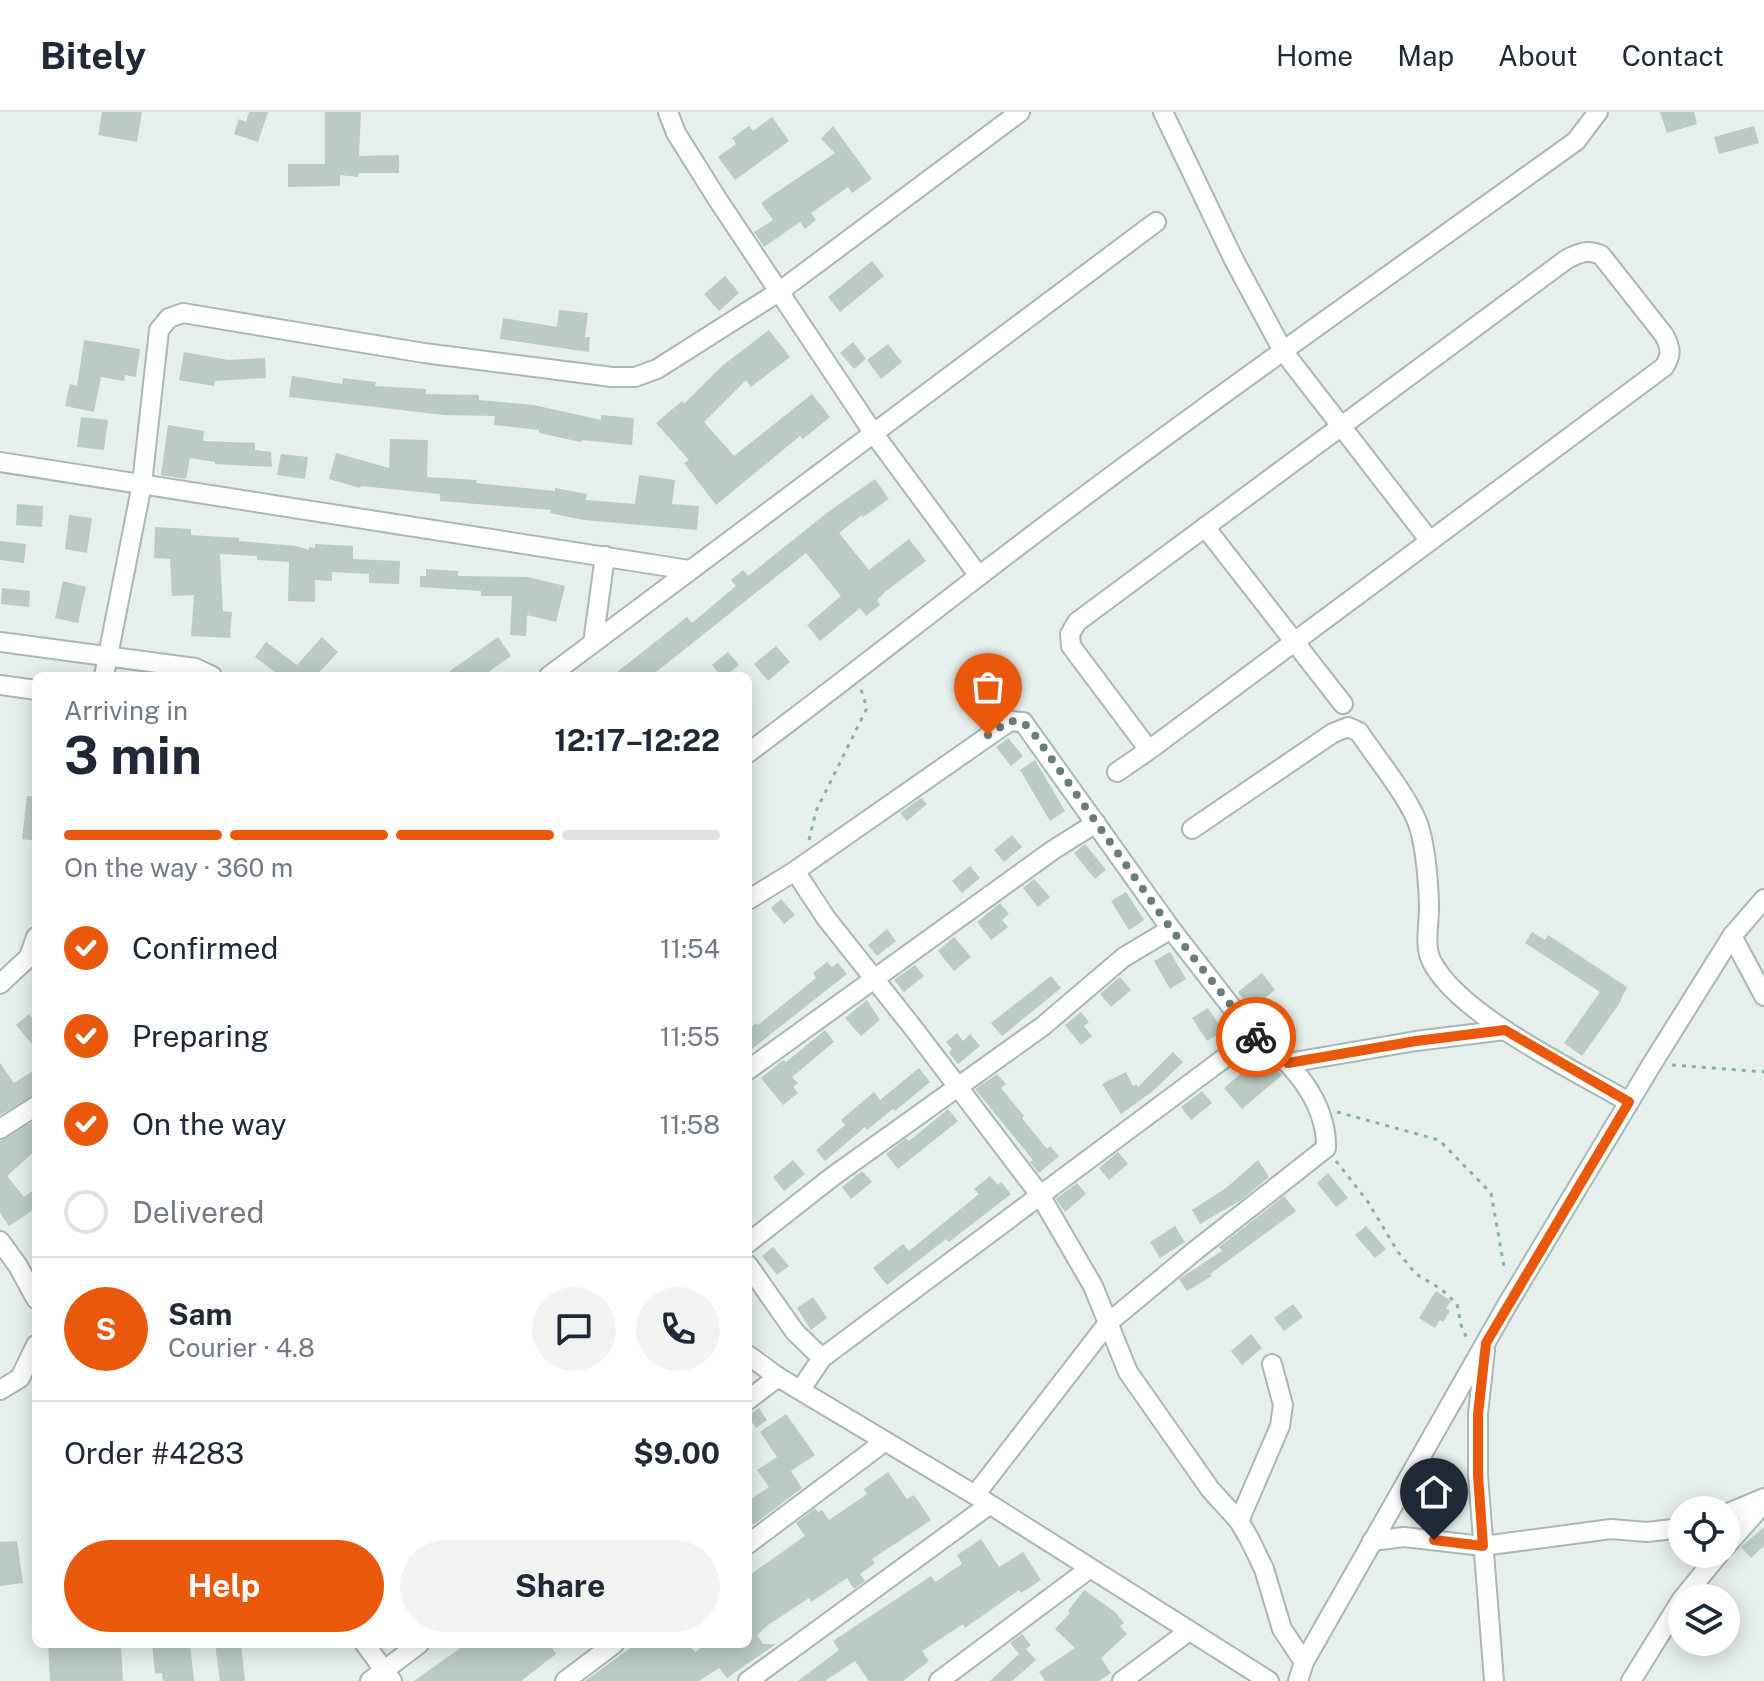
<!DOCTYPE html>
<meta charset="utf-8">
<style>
:root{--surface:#fff;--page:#f2f2f3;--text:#1f2937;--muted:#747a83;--line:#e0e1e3;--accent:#ea580c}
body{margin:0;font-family:"Public Sans",sans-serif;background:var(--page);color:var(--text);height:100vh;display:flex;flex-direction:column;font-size:30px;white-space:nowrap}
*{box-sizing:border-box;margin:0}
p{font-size:26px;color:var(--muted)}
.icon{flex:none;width:44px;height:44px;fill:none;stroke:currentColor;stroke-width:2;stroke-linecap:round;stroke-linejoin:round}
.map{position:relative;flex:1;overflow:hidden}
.drawer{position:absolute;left:32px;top:560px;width:720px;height:976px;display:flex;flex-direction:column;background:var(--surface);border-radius:12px;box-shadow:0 4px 20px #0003}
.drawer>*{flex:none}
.tools{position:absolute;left:1668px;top:1384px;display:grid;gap:16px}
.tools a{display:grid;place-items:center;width:72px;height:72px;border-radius:50%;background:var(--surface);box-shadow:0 4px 20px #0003;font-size:40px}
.pin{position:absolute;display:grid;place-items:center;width:68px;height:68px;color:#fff;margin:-82px -34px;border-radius:50% 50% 50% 0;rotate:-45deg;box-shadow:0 0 8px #0007}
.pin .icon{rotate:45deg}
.courier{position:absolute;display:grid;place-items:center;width:80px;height:80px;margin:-40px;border:6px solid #ea580c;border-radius:50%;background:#fff;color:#222;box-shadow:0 2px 10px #0007}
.summary em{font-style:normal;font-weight:700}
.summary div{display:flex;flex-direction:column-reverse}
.summary{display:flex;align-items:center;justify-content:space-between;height:136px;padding:0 32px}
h1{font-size:52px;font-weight:700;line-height:60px}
.bar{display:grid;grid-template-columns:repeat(4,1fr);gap:12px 8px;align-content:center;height:96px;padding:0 32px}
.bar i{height:10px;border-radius:6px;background:var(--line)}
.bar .selected{background:var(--accent)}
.bar p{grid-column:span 4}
.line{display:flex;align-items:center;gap:20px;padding:0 32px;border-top:2px solid var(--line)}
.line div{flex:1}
.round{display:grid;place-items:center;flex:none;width:84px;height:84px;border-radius:42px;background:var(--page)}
ol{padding:0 32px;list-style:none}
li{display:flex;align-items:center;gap:24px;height:88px}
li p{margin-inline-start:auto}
li .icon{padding:8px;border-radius:50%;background:var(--accent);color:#fff;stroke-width:4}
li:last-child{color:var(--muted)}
li i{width:44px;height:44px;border:4px solid var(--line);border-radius:50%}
.cta{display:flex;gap:16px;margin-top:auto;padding:16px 32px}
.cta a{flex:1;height:92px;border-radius:48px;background:var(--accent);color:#fff;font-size:32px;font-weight:700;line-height:92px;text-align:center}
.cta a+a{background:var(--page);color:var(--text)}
header{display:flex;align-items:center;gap:48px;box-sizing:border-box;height:112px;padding:0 40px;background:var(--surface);border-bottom:2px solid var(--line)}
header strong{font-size:38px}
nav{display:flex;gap:44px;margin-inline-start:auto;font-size:28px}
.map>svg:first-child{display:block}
.building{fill:#bbcac4}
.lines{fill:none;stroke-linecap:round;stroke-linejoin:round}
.minor-casing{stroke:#a8b8b2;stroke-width:22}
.path{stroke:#86b3a5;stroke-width:3;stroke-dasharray:4 6;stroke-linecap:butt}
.minor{stroke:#fff;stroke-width:18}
.done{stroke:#687f78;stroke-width:8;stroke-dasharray:0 14.4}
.route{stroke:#ea580c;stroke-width:10}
</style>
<header>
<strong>Bitely</strong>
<nav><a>Home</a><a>Map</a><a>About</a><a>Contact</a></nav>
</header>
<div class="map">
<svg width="1764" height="1569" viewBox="0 0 1764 1569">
<rect width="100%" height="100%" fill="#e6efeb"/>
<g class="building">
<polygon points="102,0 142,0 137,30 98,23"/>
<polygon points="249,0 268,0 258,30 234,22 239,7 246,10"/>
<polygon points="325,0 361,0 359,44 399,43 399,61 359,61 358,65 340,63 340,74 288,75 288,52 325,52"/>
<polygon points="1660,0 1694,0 1697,12 1667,21"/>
<polygon points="772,5 789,29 735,68 718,45 736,32 732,26 749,14 753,19"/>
<polygon points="833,14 872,67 852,81 848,75 811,101 816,108 805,117 800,110 764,135 754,120 773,108 761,91 835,41 821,27"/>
<polygon points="1754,14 1759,31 1719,42 1714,25"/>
<polygon points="872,149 884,164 840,200 828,185"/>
<polygon points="725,164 739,181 719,199 704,182"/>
<polygon points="559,198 588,201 585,225 590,225 589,240 500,227 503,206 557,215"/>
<polygon points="769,218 790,245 751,275 746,268 704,310 734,344 812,282 830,305 803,327 800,324 716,393 684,351 689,348 656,311 682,289 684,292 722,254"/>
<polygon points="84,228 140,237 136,265 125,263 124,269 101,265 94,300 65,294 70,272 77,274"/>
<polygon points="853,230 866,247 854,257 840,241"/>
<polygon points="888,232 902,250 881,267 867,248"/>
<polygon points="184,240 228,248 265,246 266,266 215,269 214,274 179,268"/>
<polygon points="292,264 342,272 343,266 376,270 375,274 426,277 426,282 479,283 479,288 534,293 601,308 601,303 634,306 632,333 582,328 581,330 539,321 539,318 494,313 495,304 444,303 289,285"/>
<polygon points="81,305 108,308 104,338 77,335"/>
<polygon points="168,313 204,319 203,329 255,331 255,338 271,340 272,355 215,352 215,350 190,346 186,367 161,363"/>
<polygon points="390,327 428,328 427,365 477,368 476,371 555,379 555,376 587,382 586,388 635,392 639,363 675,368 672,392 699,394 697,418 584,408 550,401 551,398 440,389 440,382 361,374 360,376 329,367 336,341 389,356"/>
<polygon points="281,342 308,345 305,367 277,363"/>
<polygon points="875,367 889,387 863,405 862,403 839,421 869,458 909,427 926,449 886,479 877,488 880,493 866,504 860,496 820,529 807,513 841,484 806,441 651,564 612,564 687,505 692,511 736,474 731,468 743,458 748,464 828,400"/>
<polygon points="17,392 43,394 42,415 16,413"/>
<polygon points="69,403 92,406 87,441 65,437"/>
<polygon points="155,415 191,417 191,423 239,426 239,429 296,434 309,438 309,435 315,436 315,432 353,434 353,447 400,449 399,472 369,471 369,462 332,460 332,469 315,468 315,490 288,489 289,450 257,448 257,444 220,442 223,499 232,500 230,526 191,524 194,483 172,484 170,447 154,446"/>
<polygon points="0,429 26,432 24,451 0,448"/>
<polygon points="426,457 458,459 458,464 528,465 565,474 556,510 527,503 526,524 510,523 512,484 481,484 481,479 420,475 420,464 426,464"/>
<polygon points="63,469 86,475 78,511 55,506"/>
<polygon points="2,476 30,479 29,495 1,492"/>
<polygon points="322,525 338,540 316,564 280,564 255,545 266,530 297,553"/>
<polygon points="498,525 511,544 483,564 443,564"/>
<polygon points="776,534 790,550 768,569 754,552"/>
<polygon points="728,540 739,553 725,564 721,564 712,553"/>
<polygon points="1008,626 1023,644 1011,654 996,635"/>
<polygon points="1035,648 1065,699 1050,709 1020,658"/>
<polygon points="27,684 36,685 36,729 22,727"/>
<polygon points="921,686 927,692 907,709 900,701"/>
<polygon points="1012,723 1022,735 1004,750 994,738"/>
<polygon points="1085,732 1106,758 1095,767 1074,741"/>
<polygon points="970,754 980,766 962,781 952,769"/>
<polygon points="1034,767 1050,785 1038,795 1023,776"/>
<polygon points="1126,780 1144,808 1129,818 1111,789"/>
<polygon points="781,787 795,803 784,812 771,796"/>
<polygon points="1000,791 1009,802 1002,808 1008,815 991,828 977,810"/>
<polygon points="887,817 896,829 877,844 868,833"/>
<polygon points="1532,820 1545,828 1548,823 1627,875 1619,892 1582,944 1564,931 1600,880 1525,831"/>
<polygon points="954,825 971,845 954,859 938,839"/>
<polygon points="1170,840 1186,867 1170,877 1154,849"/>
<polygon points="827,850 832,855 838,851 847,862 748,940 748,918 756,911 758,913 816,866 813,861"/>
<polygon points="915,853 924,864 904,880 894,868"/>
<polygon points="1262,861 1275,878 1251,897 1238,880"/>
<polygon points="1051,864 1061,876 1002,924 991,911"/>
<polygon points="1120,865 1131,878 1111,895 1100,882"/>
<polygon points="867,888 880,908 861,924 845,906"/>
<polygon points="1208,896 1223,919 1207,929 1192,906"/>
<polygon points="1081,900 1089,910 1084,914 1092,924 1081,933 1065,913"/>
<polygon points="29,902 36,911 36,937 16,913"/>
<polygon points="825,918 834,930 792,965 798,971 793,975 798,981 783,993 761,966 783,948 786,950"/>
<polygon points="957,921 963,929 970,922 980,934 958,952 949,941 952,937 946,930"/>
<polygon points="1173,940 1183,950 1153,979 1121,1002 1102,972 1126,960 1133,974 1136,972 1138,975"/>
<polygon points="1262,944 1282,963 1242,997 1224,976"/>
<polygon points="0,951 14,971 36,957 36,982 0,1003"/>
<polygon points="919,956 930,970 895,999 893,997 867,1018 865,1015 825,1049 816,1038 845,1013 841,1008 874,980 880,988"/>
<polygon points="997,962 1006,972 1001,976 1024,1004 1022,1006 1047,1037 1050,1034 1059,1044 1039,1061 1030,1050 1033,1048 975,977"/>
<polygon points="1202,979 1212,991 1191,1008 1181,995"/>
<polygon points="948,997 958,1009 898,1057 886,1042 906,1026 909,1029"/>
<polygon points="36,1008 36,1038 7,1064 24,1085 36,1076 36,1096 9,1114 0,1101 0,1029"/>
<polygon points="1118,1040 1128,1052 1109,1068 1099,1056"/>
<polygon points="793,1048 805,1062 784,1079 773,1065"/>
<polygon points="1258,1048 1269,1065 1241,1088 1200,1112 1192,1098 1226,1076"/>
<polygon points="862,1059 872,1070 851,1087 842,1075"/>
<polygon points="1328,1061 1348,1086 1336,1095 1317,1071"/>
<polygon points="990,1064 998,1073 1001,1070 1011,1082 949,1130 946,1127 887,1173 873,1156 903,1132 909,1139 979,1082 974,1077"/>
<polygon points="1077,1071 1086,1082 1065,1100 1056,1087"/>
<polygon points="1284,1084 1296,1099 1210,1162 1212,1164 1187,1179 1179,1167 1222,1139 1219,1135"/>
<polygon points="1175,1114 1185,1130 1160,1146 1150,1130"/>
<polygon points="1366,1114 1386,1137 1375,1146 1355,1123"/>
<polygon points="773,1135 789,1154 777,1163 762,1144"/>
<polygon points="1436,1179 1451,1189 1446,1196 1450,1199 1443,1210 1440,1208 1435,1216 1419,1206"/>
<polygon points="813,1185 827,1206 811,1218 797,1196"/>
<polygon points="1293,1192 1303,1205 1284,1219 1274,1206"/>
<polygon points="1251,1222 1262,1236 1242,1253 1231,1239"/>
<polygon points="759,1296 767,1308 756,1316 748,1304"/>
<polygon points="786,1302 815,1343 791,1359 802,1376 753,1413 748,1405 748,1389 769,1375 757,1358 777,1345 760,1320"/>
<polygon points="888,1360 907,1387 914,1383 931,1408 872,1447 875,1451 860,1462 865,1469 854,1477 847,1466 811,1490 809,1486 768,1513 757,1523 763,1532 776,1532 727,1566 719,1556 699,1569 585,1569 636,1532 688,1532 695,1540 707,1532 748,1532 748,1464 805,1424 796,1411 815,1396 818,1400 822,1398 829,1408 867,1382 864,1377"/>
<polygon points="1764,1415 1764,1434 1751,1446 1741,1435"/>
<polygon points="981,1427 999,1455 1023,1440 1041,1468 1021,1481 1019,1478 965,1516 963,1512 922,1539 929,1549 903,1569 869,1569 855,1549 825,1569 798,1569 839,1538 833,1529 931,1464 935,1470 962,1452 957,1443"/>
<polygon points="17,1429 23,1471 0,1474 0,1430"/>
<polygon points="1084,1478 1115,1500 1124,1511 1120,1514 1127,1522 1101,1546 1111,1561 1099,1569 1045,1569 1039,1560 1075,1536 1055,1517 1070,1501 1068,1499"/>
<polygon points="1022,1522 1031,1533 1026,1537 1036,1548 1012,1569 990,1569 1019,1542 1010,1531"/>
<polygon points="48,1532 121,1532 123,1569 50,1569"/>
<polygon points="152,1532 190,1532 194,1569 163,1569 162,1561 155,1562"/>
<polygon points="215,1532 241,1532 245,1569 220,1569"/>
<polygon points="466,1532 550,1532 556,1542 521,1569 414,1569"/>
</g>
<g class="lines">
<g class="minor-casing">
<g id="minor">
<polyline points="668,0 676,21 718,88 874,322 979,464"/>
<polyline points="1163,0 1234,148 1283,239 1430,429"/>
<polyline points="0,350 689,458"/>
<polyline points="1205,415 1343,592"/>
<polyline points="0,530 195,556 212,564"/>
<polyline points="593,531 605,444"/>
<polyline points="104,564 142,372 159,218 169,206 183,201 424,241 612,265 635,265 657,257 780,179 1020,0"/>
<polyline points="549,564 1156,110"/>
<polyline points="0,573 36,578"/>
<path d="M748,641C826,583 902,523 979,464C1174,314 1376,173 1576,29L1598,0"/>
<path d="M1117,660L1149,638L1664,255C1672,243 1671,236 1664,223L1601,143C1587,137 1579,141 1567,147L1077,510L1070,522L1071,534L1149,638"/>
<path d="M1192,717L1333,621L1348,615L1359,620C1376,646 1413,690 1420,718C1426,740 1428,768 1429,790C1430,809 1423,833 1432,850C1460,904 1576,959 1629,990"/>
<polyline points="795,759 826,806 914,917 1040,1083 1093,1174 1128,1260 1210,1377 1239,1409 1250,1428 1264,1457 1282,1517 1304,1550"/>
<polyline points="748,788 795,759 1010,609 1023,610 1171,817 1254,924 822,1246 795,1220 748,1153"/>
<polyline points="1732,824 1764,884"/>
<polyline points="0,872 29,845 36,825"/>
<polyline points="1288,951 1416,929 1505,918"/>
<polyline points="748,958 1053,738 1096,711"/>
<polyline points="0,1017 36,994"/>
<polyline points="0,1129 18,1154 36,1187"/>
<polyline points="748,1131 832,1065 1043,914 1124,845 1171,817"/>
<polyline points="1485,1238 1478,1302 1478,1363 1494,1569"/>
<polyline points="748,1243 778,1265 975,1383 1269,1569"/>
<polyline points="801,1277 822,1246"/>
<polyline points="0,1278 20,1266 36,1233"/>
<polyline points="748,1288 778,1265"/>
<path d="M975,1383L1108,1211L1196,1138L1326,1036C1327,990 1291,947 1254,924"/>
<polyline points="1726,1402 1764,1386"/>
<polyline points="1239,1409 1280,1314 1283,1293 1272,1252"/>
<polyline points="1372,1429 1404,1425 1483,1434 1611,1417 1647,1420 1682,1416"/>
<polyline points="748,1432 884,1330"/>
<polyline points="1726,1434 1764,1391"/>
<polyline points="1683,1486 1719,1442"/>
<polyline points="365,1532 392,1569"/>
<polyline points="370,1569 419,1532"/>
<polyline points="565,1569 614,1532"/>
<polyline points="748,1569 989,1393"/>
<polyline points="939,1569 1089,1457"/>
<polyline points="1122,1569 1189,1519"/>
<polyline points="1298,1569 1304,1550 1507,1193 1652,952 1732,824 1764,787"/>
<polyline points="1631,1569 1682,1487"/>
</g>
</g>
<g class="path">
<polyline points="809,728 816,699 867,596 861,577"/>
<polyline points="1672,953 1764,960"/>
<polyline points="1337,1000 1439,1028 1491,1081 1505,1160"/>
<polyline points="1336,1049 1368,1090 1398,1140 1416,1162 1441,1177 1457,1192 1461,1213 1468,1229"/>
</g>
<use href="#minor" class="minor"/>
</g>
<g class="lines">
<polyline class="done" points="988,623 1010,609 1023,610 1032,619 1171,817 1256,925"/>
<polyline class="route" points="1256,925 1271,935 1288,951 1416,929 1505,918 1629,990 1486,1231 1478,1302 1478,1363 1483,1434 1434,1428"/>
</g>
</svg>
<div class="tools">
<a><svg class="icon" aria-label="locate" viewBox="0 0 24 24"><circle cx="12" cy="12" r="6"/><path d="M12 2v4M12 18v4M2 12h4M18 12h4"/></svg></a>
<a><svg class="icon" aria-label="layers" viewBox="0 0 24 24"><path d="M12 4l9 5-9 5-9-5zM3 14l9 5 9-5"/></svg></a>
</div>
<div class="pin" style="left:988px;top:623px;background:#ea580c"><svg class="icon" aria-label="bag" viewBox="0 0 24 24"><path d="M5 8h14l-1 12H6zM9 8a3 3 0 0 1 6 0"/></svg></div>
<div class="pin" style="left:1434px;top:1428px;background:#1f2937"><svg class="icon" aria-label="home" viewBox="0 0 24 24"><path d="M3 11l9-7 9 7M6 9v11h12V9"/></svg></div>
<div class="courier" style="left:1256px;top:925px"><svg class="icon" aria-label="bike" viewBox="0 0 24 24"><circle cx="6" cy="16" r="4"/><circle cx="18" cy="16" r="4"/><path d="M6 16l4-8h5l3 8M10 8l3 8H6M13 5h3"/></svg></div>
<section class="drawer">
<div class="summary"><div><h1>3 min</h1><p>Arriving in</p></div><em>12:17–12:22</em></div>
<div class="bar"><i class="selected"></i><i class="selected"></i><i class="selected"></i><i></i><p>On the way · 360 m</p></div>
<ol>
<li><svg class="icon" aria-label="check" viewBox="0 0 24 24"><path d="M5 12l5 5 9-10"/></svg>Confirmed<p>11:54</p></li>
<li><svg class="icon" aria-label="check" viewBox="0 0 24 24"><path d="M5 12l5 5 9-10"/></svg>Preparing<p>11:55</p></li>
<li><svg class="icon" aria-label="check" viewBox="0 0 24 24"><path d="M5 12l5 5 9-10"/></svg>On the way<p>11:58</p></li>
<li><i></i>Delivered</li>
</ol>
<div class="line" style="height:144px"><b class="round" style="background:var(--accent);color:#fff">S</b><div><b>Sam</b><p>Courier · 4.8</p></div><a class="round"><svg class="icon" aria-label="chat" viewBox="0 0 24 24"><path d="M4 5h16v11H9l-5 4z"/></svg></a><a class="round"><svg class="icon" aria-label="phone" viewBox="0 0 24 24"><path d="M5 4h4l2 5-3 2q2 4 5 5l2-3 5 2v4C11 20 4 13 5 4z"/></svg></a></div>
<div class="line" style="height:104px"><div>Order #4283</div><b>$9.00</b></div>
<div class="cta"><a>Help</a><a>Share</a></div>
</section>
</div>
